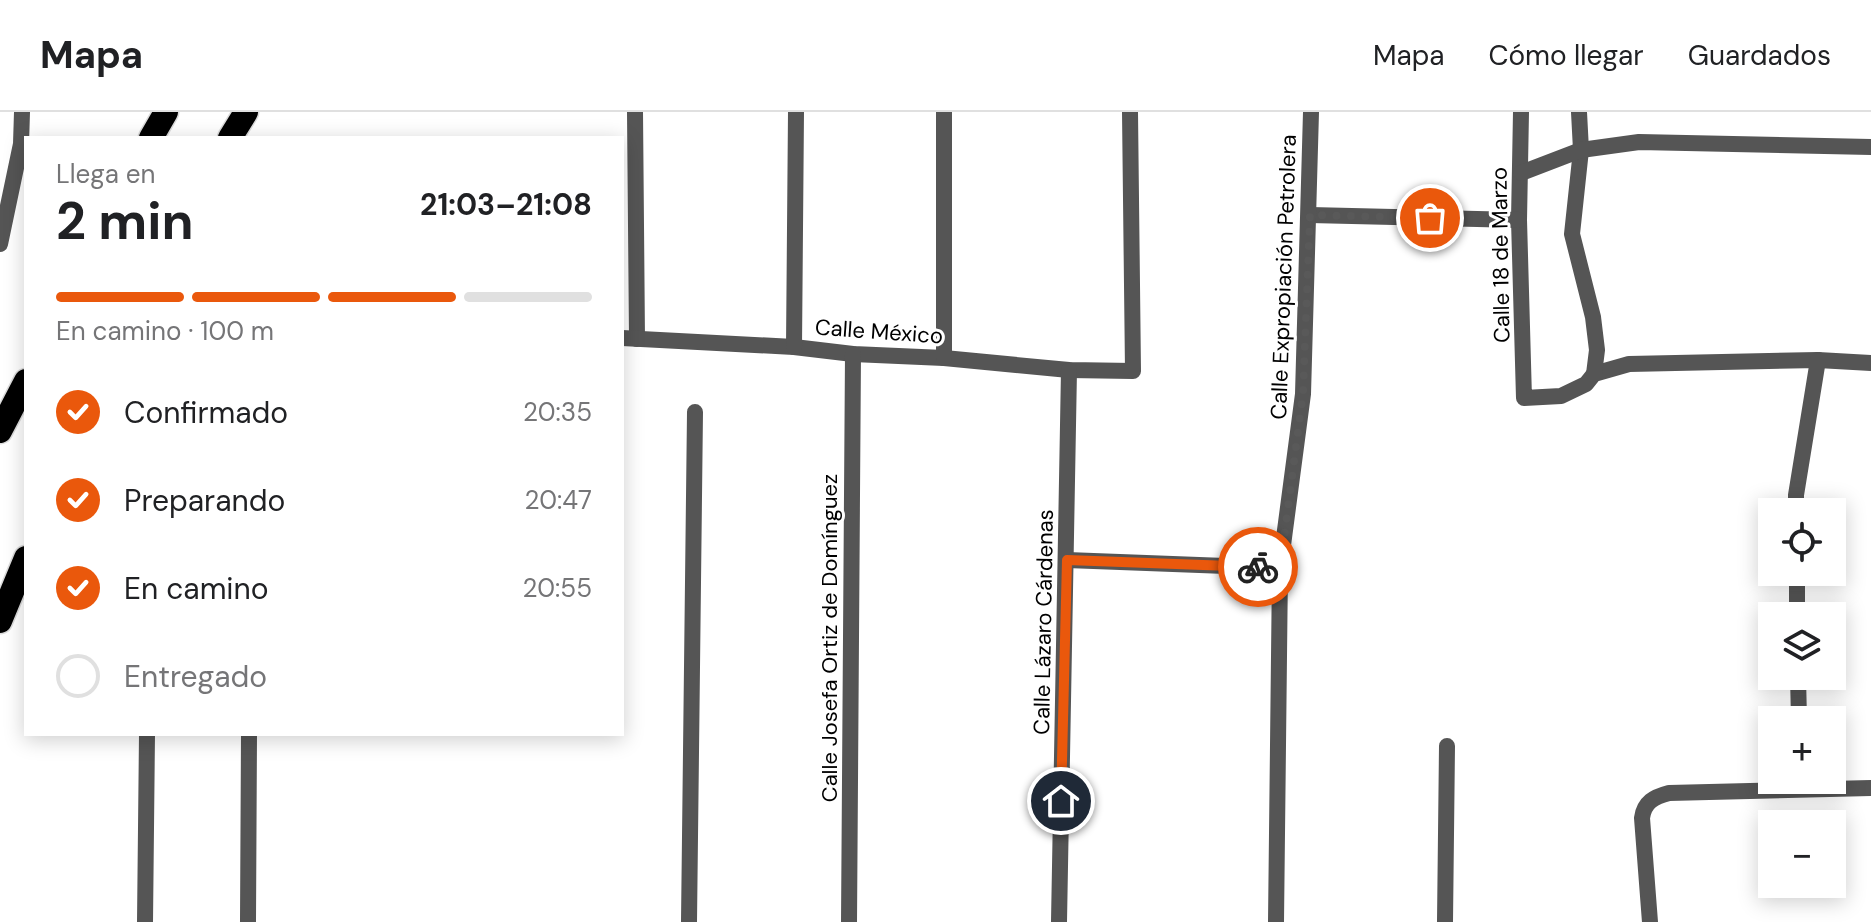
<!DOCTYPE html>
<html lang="es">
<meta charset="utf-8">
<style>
:root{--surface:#fff;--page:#f2f2f2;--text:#202124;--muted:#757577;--line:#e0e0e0;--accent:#ea580c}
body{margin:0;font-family:"DM Sans",sans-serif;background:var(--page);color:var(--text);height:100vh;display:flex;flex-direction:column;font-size:30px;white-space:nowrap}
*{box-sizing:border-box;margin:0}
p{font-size:26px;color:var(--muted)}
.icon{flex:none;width:44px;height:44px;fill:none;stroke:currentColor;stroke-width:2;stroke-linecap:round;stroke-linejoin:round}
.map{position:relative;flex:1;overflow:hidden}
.panel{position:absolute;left:24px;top:24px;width:600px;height:600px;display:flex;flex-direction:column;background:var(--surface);border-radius:0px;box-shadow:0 4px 20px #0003}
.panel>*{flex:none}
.buttons{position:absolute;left:1758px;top:386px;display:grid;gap:16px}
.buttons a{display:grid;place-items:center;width:88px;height:88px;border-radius:0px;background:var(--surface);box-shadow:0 4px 20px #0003;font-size:40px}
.pin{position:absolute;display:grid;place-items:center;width:68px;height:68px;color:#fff;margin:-34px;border:4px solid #fff;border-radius:50%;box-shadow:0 2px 8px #0007}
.courier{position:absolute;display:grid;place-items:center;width:80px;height:80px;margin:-40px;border:6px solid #ea580c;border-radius:50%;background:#fff;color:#222;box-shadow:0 2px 10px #0007}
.overview em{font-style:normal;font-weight:700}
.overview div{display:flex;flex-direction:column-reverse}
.overview{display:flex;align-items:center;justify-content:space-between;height:136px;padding:0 32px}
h1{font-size:52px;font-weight:700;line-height:60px}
.bar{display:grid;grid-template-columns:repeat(4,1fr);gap:12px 8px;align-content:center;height:96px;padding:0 32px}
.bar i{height:10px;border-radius:6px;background:var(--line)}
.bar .current{background:var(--accent)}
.bar p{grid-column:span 4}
ol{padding:0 32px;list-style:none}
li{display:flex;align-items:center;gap:24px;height:88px}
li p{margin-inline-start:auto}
li .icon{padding:8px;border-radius:50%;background:var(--accent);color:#fff;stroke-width:4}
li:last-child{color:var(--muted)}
li i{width:44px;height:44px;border:4px solid var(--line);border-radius:50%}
header{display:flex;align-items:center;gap:48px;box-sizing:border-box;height:112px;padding:0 40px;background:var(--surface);border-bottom:2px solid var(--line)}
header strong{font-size:38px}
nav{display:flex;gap:44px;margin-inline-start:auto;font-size:28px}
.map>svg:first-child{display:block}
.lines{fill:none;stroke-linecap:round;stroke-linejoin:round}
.highway-casing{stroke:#dbdbdb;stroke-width:27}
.street{stroke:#555;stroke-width:16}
.highway{stroke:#000;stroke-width:24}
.done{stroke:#595959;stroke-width:8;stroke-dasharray:0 14.4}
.route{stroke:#ea580c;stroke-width:10}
.labels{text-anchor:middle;stroke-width:6;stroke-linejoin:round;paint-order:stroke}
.street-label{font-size:22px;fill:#000;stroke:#fff}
</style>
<header>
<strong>Mapa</strong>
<nav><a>Mapa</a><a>Cómo llegar</a><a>Guardados</a></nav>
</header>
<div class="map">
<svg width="1871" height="810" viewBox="0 0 1871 810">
<rect width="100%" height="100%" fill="#fff"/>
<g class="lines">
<g class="highway-casing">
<g id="highway">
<polyline points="151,26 166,0"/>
<polyline points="230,26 246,0"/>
<polyline points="0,319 26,269"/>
<polyline points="0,509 26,446"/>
</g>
</g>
<g class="street">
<polyline points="635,0 637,227"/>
<polyline points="1521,0 1519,108 1524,286 1561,284 1586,272 1594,262 1629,252 1818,248 1871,251"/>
<polyline points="1579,0 1581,38 1572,122 1593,205 1597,238 1594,262"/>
<polyline points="1521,61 1581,38 1639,30 1871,35"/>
<polyline points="1310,103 1519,108"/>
<polyline points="0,132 21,32 22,0"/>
<polyline points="622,226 794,235 853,242 944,246 1069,258 1133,259 1130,0"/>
<polyline points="794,235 796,0"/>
<polyline points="944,246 944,0"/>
<polyline points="1796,400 1796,383 1818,248"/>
<polyline points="1067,448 1280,456"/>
<polyline points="1797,460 1797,504"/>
<polyline points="1798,564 1799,608"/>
<polyline points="145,810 147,622"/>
<polyline points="248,810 249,622"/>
<polyline points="689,810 695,300"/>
<polyline points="849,810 853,242"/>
<polyline points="1059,810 1069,258"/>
<polyline points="1276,810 1280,456 1303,282 1311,0"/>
<polyline points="1445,810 1447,634"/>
<path d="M1650,810L1642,706C1644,690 1654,685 1669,681L1871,676"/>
</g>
<use href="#highway" class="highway"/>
</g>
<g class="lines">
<polyline class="done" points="1258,455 1280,456 1303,282 1310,103 1430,106"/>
<polyline class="route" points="1061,689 1067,448 1258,455"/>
</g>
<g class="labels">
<g class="street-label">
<text transform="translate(1500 143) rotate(-91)" y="8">Calle 18 de Marzo</text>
<text transform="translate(1283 165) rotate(-88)" y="8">Calle Expropiación Petrolera</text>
<text transform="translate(879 219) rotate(4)" y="8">Calle México</text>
<text transform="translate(1043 510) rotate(-89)" y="8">Calle Lázaro Cárdenas</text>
<text transform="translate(829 526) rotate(-90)" y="8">Calle Josefa Ortiz de Domínguez</text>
</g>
</g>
</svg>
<div class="buttons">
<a><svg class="icon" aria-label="locate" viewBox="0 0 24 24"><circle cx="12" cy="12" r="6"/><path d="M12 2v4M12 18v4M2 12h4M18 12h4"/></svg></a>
<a><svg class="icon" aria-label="layers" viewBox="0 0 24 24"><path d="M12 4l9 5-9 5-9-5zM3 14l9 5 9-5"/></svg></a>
<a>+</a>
<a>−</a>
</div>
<div class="pin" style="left:1430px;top:106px;background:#ea580c"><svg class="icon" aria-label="bag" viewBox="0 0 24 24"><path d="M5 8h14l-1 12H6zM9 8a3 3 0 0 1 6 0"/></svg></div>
<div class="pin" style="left:1061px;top:689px;background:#1f2937"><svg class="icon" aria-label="home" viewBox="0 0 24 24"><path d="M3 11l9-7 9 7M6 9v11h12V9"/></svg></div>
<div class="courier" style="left:1258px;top:455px"><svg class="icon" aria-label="bike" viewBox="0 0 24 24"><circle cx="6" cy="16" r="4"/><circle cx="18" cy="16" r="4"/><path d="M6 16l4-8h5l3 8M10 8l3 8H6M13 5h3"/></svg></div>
<section class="panel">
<div class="overview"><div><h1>2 min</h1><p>Llega en</p></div><em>21:03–21:08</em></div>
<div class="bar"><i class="current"></i><i class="current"></i><i class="current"></i><i></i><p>En camino · 100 m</p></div>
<ol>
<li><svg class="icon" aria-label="check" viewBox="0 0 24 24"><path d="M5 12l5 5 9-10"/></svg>Confirmado<p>20:35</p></li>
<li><svg class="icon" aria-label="check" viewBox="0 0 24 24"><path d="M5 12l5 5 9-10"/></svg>Preparando<p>20:47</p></li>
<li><svg class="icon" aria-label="check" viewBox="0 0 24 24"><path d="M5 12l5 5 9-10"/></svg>En camino<p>20:55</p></li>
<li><i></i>Entregado</li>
</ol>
</section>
</div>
